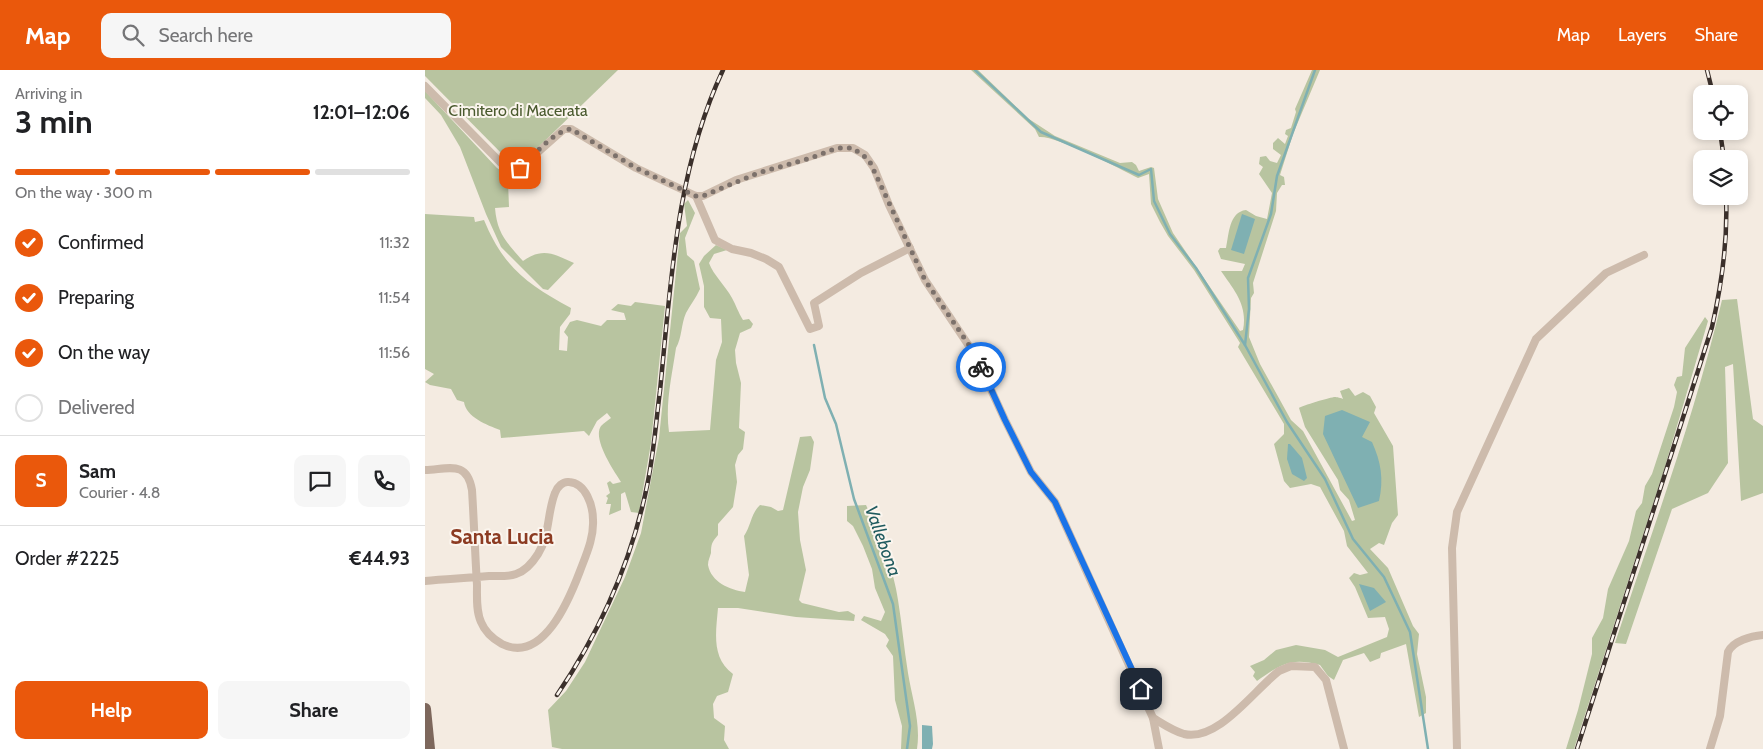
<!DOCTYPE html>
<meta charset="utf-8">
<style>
:root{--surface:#fff;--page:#f6f6f6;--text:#202124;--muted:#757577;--line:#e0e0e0;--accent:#ea580c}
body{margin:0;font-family:Cabin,sans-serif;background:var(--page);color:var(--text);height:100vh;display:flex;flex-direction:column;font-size:19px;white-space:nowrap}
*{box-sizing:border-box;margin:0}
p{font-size:16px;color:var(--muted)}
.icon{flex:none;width:28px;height:28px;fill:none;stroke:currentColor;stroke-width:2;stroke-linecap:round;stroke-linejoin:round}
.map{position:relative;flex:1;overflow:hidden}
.drawer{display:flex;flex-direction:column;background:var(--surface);width:425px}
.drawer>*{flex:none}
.fabs{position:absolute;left:1268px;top:15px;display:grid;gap:10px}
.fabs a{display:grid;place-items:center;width:55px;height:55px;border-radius:10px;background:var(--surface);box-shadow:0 2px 8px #0003;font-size:25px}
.pin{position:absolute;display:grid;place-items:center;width:42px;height:42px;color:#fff;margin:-21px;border-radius:10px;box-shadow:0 2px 8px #0006}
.courier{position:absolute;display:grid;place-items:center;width:50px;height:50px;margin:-25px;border:4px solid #1a73e8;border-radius:50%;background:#fff;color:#222;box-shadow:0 1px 6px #0007}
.head em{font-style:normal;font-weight:700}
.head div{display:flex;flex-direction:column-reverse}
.head{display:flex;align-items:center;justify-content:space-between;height:85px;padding:0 15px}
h1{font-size:32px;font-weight:700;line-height:38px}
.bar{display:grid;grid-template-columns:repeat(4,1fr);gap:8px 5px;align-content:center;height:60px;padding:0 15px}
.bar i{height:6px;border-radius:4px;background:var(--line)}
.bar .selected{background:var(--accent)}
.bar p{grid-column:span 4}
.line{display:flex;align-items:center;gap:12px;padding:0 15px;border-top:1px solid var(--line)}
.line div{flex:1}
.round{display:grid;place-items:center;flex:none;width:52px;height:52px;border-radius:10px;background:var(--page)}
ol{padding:0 15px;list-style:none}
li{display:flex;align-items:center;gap:15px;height:55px}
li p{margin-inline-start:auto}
li .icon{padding:5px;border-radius:50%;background:var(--accent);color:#fff;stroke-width:4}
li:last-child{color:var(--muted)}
li i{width:28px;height:28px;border:2px solid var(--line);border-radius:50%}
.primary-button{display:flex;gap:10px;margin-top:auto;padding:10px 15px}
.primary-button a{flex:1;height:58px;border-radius:10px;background:var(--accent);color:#fff;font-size:20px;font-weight:700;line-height:58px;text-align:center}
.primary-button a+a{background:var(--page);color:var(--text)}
header{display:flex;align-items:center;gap:30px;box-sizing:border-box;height:70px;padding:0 25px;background:var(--accent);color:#fff}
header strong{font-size:24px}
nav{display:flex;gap:28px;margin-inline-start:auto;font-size:18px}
.search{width:350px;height:45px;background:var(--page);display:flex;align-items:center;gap:12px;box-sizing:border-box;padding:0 18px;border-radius:10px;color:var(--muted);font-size:19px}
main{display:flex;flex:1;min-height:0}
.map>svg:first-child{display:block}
.green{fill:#b8c4a0}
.water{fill:#7fb0b2}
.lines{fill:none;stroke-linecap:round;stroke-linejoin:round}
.stream{stroke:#7fb0b2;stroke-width:2.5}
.minor{stroke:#cdbbac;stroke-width:8}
.primary{stroke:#7d675c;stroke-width:12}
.rail-casing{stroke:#3b302b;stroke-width:4.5}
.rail{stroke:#fbf5ee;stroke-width:2.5;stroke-dasharray:8;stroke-linecap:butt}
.done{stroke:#7c716b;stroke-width:5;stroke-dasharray:0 9}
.route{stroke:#1a73e8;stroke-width:6}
.labels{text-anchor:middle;stroke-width:4;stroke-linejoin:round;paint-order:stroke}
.park-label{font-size:16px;fill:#4a5a2e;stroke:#fbf5ee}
.water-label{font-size:18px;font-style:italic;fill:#1f5a5e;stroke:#fbf5ee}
.district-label{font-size:21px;font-weight:bold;fill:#8c3b22;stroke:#fbf5ee}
</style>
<header>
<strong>Map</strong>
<div class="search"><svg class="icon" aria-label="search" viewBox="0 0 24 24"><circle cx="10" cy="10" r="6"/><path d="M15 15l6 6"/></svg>Search here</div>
<nav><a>Map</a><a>Layers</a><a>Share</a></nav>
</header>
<main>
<section class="drawer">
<div class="head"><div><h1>3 min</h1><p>Arriving in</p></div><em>12:01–12:06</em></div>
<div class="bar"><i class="selected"></i><i class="selected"></i><i class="selected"></i><i></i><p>On the way · 300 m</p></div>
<ol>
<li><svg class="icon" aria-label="check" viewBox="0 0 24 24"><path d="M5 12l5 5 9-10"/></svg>Confirmed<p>11:32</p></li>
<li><svg class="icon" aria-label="check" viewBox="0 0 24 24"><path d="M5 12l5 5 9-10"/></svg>Preparing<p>11:54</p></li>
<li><svg class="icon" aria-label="check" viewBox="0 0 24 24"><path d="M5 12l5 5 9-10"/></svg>On the way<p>11:56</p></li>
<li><i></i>Delivered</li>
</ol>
<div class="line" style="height:90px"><b class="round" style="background:var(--accent);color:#fff">S</b><div><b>Sam</b><p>Courier · 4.8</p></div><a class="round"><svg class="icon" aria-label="chat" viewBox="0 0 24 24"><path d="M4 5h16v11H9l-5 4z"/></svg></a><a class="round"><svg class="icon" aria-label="phone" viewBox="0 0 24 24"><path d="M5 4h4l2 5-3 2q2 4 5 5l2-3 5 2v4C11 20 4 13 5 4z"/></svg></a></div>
<div class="line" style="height:65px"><div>Order #2225</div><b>€44.93</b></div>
<div class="primary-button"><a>Help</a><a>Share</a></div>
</section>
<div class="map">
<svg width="1338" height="679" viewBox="0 0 1338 679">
<rect width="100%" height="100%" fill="#f4ebe1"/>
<g class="green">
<polygon points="0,0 193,0 98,92 88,95 0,6"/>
<path d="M546,0H553L604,49L630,66L695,93L707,92L711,95L714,101L726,97L729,98L733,129L748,163L815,261L818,260C823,235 809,220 796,201H817L820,194L796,189L793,181L795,178H801C804,164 804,142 821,140L831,146L842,149L847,123L834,104L838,97L834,94L835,87L841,86L845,91L852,93L856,85L848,79V73L853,68L860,74L863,66L860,64L861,60L866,58L871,42L870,39L887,0H895L868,64L855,105L859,107L860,115H857L852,123L851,141L828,213L829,223L826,228L824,267L835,294L866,350L878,361L927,451L930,450L924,430L915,420L913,410L880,357L874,338C876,336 906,327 910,327C911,327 917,328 918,329L915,321L924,318L930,326L938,322L945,326L951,337L949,343L968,376L973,445L967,453L959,475L954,473L945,479L963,498L988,556L994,564L992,584L1001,627V643L994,647L981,574L956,583L955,588L945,592L939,583L918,590L909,610L903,606L895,595C866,587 856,594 832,611L828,606L830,602L825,596L839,590L851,580L871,575L900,580L913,587L962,567L964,559L960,547L943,548L930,517L924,508L929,503L935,505L943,503L922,476L919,461L895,417L886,414L865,418L859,411L849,374L859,364V354L813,277L815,273L769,200L743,166L735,152L726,134L724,104L713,108C694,98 630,65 614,67L610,59Z"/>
<path d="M0,21L72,98C81,104 86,105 97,102L83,112L84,137L70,138C72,163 81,172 98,191C118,177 129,184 149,193L123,220L118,219L76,177L61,144L35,77L16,45L0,28Z"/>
<path d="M263,130L270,143L260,168L262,185L269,191L275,219C271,228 265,235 261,243C256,254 257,268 251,278C247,305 240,334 244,362L285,360L291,290L297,272L296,249L285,248L279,237V216L274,194L279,186L291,175L302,180L289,184L284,193C289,206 300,215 307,228C311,235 313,242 318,250L324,249L328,254L326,258L315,263L310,280L311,293L316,313L314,358L320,362L318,379L313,385L310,395L312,412L308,437L293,454V465C287,472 286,474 286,483C285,487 283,490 283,495C286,512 305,520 320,522L324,505L319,466C326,456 326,443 335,435L346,437L353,441L358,440L375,367L386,366L389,372L385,400L378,417L373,442L375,470L381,500L374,530L377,533L414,542L423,541L430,545L429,551L371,547L313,538H293C291,562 286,588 308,604L303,622L292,626L288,634L289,648L300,656L299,670L304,679H137L127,677L123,640L141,621L160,592L200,507L216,463L234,368L255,163L262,156L259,134Z"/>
<path d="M0,144L49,147L50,152L59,150C79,198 102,214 146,238L145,244L135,257L134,280L142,281L143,267L139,262L145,252L152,250L176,256L182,250H201L199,243L186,240L193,234L206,236L210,232L240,236L226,373L214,443L206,442L200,422L196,424V440L184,445L186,434H181L183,428L181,426L185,423L182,413L185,411L188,414L196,412C189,401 167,369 176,356C179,353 183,350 186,348L182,343L172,351L164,366L159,361L76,368L75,360C62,355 41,347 39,332L32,330L26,319L5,315L0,312L9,304L0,299Z"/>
<path d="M1312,229L1328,349L1338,356V423L1316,431L1308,294L1300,297L1303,393L1283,423L1247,439L1201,574L1190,573C1227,461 1270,345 1297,230Z"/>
<polygon points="1280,247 1283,251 1239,400 1149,679 1141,679 1153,640 1167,584 1167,568 1178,548 1183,519 1204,471 1211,441 1217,433 1220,416 1227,404 1249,337 1252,322 1249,315 1252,307 1257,306 1260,278"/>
<path d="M441,435C454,463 469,500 473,530C477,554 479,579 483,603C487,628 496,653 492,679H476L477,656L470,630L468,586L461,576L464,570L460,564L436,550L439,546L456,551L460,542L450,518L447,499L438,476L428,456L422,451V436Z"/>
</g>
<g class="water">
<polygon points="817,144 830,149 819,184 806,180"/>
<path d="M917,340L945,352L937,367L947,372C956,392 959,409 954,431L933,438L898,364L900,346Z"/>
<polygon points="863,374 865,374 877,388 882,408 879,411 867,404 862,389"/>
<polygon points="934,514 949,518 961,532 945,541"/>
<polygon points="497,655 507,656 508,674 507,679 497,679"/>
</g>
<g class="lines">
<g class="stream">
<polyline points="550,0 616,62 714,105 726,99 729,131 745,164 771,198 820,275"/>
<polyline points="890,0 852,106 846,144 823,208 824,239 820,275 862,352 900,409 928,469 959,507 985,562 1003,679"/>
<polyline points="389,275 400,328 411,354 429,429 468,534 485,656 482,679"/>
</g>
<g class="minor">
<path d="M0,16L79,96L86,100L95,98L139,59H146L211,98L271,126H278L311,110L412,78H428L440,85L449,98L464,135L500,210L550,285L580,350L606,402L630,432L728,648C738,654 748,661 759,664C793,672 829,620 854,601L866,596L890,597L901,610L919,679"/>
<polyline points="271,126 290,170 307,179 326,183 341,189 354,197 385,259 394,256 389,233 436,203 485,178"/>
<path d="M0,400C24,399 42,390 47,420C49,452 50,483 52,515C52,527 51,541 56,552C60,562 68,569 77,574C118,594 144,530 155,501C161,485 169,468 168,450C168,436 161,413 144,412C138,411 132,417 130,423C122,443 125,465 113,484C108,492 100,501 91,504C83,507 72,506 64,506C43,508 21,509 0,511"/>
<polyline points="728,648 734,679"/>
<polyline points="1032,679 1027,478 1032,442 1111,269 1181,203 1219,185"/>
<path d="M1285,679L1295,646L1303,582C1308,571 1326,566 1338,565"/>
</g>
<polyline class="primary" points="0,639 4,679"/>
<g class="rail-casing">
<g id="rail">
<polyline points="1282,0 1288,24"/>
<polyline points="1295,61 1299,89"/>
<path d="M132,625C176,560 208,488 223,411C229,381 231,351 235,321C246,212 251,100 298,0"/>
<path d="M1152,679L1287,257C1297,213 1303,171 1301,126"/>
</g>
</g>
<use href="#rail" class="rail"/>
</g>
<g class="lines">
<path class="done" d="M95,98C107,87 130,60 146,59L211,98L271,126H278L333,103L386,88L412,78H428L444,90L500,210L550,284L556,297"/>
<polyline class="route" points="556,297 580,350 606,402 630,432 716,619"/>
</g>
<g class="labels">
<g class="park-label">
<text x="93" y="46">Cimitero di Macerata</text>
</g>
<g class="water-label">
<text transform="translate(458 471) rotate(70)" y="6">Vallebona</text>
</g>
<g class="district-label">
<text x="77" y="474">Santa Lucia</text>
</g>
</g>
</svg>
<div class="fabs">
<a><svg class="icon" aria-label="locate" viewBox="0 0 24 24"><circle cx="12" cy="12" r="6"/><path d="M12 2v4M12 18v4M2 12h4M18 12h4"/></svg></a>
<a><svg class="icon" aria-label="layers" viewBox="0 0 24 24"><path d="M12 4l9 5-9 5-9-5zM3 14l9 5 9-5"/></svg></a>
</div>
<div class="pin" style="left:95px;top:98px;background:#ea580c"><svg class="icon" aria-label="bag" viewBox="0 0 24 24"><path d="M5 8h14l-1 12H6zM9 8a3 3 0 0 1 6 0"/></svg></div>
<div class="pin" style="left:716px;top:619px;background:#1f2937"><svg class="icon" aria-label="home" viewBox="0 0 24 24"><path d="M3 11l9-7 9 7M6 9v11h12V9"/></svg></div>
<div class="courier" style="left:556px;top:297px"><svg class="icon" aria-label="bike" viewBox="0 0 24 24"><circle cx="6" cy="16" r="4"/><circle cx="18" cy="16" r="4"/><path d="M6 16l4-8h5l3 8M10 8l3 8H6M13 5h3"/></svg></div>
</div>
</main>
